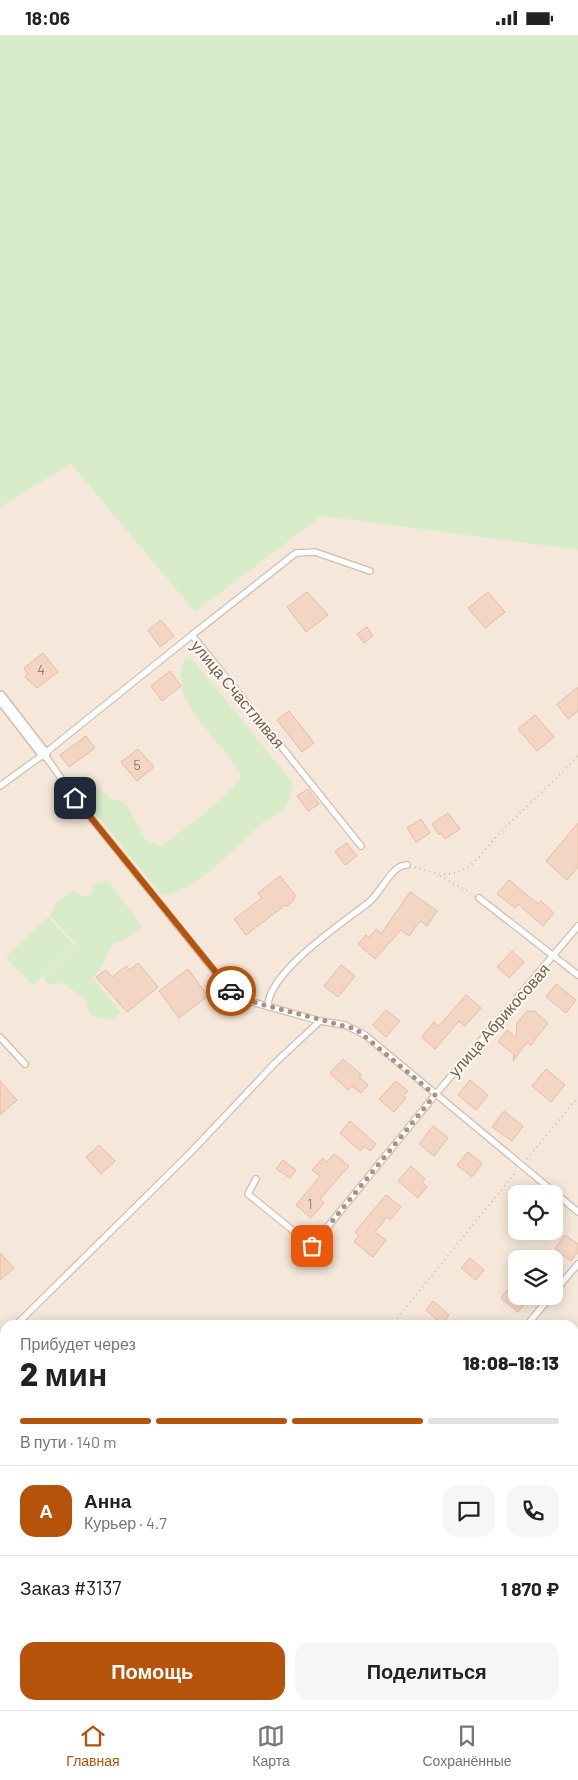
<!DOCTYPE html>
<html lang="ru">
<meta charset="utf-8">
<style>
:root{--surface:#fff;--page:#f6f6f6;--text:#222;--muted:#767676;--line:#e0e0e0;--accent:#b45309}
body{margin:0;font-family:Barlow,sans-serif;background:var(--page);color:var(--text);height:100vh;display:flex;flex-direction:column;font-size:19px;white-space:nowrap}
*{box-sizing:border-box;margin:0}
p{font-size:16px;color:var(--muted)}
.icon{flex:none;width:28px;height:28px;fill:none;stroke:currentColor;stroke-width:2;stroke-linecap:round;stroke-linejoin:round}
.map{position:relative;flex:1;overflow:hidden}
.sheet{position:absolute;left:0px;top:1285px;width:579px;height:390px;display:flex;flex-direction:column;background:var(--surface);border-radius:15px 15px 0 0;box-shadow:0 2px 12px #0003}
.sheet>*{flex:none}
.tools{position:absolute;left:508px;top:1150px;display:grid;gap:10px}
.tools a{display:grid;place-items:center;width:55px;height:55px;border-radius:10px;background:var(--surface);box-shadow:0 2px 12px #0003;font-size:25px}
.pin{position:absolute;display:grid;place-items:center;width:42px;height:42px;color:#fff;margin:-21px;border-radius:10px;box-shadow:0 2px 8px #0006}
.courier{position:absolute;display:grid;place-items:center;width:50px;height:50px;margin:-25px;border:4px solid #b45309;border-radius:50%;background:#fff;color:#222;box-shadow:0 1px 6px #0007}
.overview em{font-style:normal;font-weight:800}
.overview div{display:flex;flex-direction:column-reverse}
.overview{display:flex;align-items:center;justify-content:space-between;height:85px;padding:0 20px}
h1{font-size:32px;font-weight:800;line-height:38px}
.bar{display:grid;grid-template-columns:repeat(4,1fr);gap:8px 5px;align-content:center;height:60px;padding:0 20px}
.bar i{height:6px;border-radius:4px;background:var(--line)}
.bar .selected{background:var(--accent)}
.bar p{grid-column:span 4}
.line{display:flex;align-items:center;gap:12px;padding:0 20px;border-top:1px solid var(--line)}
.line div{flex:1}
.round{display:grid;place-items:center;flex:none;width:52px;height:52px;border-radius:15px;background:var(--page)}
.cta{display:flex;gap:10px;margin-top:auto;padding:10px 20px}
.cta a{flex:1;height:58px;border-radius:15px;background:var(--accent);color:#fff;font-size:20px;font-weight:800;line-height:58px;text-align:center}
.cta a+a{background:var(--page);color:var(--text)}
.status{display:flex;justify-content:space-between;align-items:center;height:35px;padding:0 25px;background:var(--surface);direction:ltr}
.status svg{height:14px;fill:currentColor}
.menu{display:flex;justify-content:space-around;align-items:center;height:70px;border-top:1px solid var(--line);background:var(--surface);font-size:14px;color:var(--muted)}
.menu a{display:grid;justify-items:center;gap:2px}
.menu .selected{color:var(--accent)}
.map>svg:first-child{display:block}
.residential{fill:#f5e8da;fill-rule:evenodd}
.green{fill:#d8ecc9}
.building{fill:#f3d5c3;stroke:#e6bba3}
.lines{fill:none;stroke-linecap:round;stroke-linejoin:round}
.service-casing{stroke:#d1beb0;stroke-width:8}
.minor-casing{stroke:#d1beb0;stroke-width:14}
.secondary-casing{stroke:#d6c0b0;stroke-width:19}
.path{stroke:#d9b8a5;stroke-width:2;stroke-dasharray:1 4;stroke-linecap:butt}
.service{stroke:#fff;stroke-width:5.5}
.minor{stroke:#fff;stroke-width:11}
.secondary{stroke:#fff;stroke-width:16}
.done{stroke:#a89285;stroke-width:5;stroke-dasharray:0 9}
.route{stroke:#b45309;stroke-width:6}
.labels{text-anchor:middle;stroke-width:4;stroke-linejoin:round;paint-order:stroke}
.number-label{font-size:14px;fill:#987a6a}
.street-label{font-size:16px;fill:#7a5c4d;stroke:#fffaf3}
</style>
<div class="status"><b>18:06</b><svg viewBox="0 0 49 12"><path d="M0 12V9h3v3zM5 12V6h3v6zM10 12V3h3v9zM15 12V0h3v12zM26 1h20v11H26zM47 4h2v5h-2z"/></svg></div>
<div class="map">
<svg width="578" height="1675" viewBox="0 0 578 1675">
<rect width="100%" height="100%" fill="#fdf6ec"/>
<path class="residential" d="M71,429L195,577L322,481L578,515V1675H0V472ZM516,1159H554V1196H516ZM516,1224H554V1261H516ZM5,1290H574V1670H5Z"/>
<g class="green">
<polygon points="0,0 578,0 578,515 322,481 195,577 71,429 0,472"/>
<path d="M187,622L194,626L293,748C291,756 290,766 284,773C278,779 269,783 262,788C234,814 204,847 168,860L159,857L80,759L78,751L90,746L111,763L126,768L145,804L161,811C185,792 225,766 241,742L239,736C222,712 200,689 185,663C180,654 179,629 187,622Z"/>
<polygon points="105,846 110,848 143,893 124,905 113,908 103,930 92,943 121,978 112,985 99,982 96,983 89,979 86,964 61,947 53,950 46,948 44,941 76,909 50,881 55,869 74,855 85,862 92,859 94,850"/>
<polygon points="48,882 74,910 33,950 6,922"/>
</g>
<g class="building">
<polygon points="307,557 328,580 306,597 287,572"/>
<polygon points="488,557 505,577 485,593 468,573"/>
<polygon points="161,585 174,601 160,612 148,595"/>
<polygon points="367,592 373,601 364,608 357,599"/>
<polygon points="43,618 58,637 37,653 25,642 28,639 24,633"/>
<polygon points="170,636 181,651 162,666 151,651"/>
<polygon points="578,652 578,676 568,684 557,669"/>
<polygon points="289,676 314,708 302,717 277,685"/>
<polygon points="535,680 554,702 537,716 518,694"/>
<polygon points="86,701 95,713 69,732 60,720"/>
<polygon points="138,714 154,732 137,746 121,727"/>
<polygon points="308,754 319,769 308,776 297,761"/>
<polygon points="448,778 460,794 445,804 441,798 439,800 432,789"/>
<polygon points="421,784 430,798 416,807 407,793"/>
<polygon points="578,788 578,832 567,845 546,826"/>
<polygon points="347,808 357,821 345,830 335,816"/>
<polygon points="280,841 296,861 293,864 294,865 287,871 285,870 246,900 234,884 262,863 258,858"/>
<polygon points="509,845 538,869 541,866 554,878 543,891 518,869 515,873 497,859"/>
<polygon points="410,857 437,876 427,891 420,886 409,901 401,895 375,924 358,909 366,900 369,903 376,894 381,899"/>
<polygon points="512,916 524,927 509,943 497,932"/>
<polygon points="138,928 158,952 127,977 96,942 106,935 112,942 126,931 130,935"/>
<polygon points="341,930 355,941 338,962 324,951"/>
<polygon points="188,934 208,961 179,983 159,956"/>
<polygon points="556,949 576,965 566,978 546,962"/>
<polygon points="466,960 481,973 465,991 459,986 435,1014 422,1002 434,987 439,991"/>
<polygon points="386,975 400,986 386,1002 373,990"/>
<polygon points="527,976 534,976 548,988 531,1010 527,1007 513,1026 514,1019 498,1007 507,995 516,1002 517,988"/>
<polygon points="343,1024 362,1040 359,1042 368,1050 361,1058 352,1051 348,1055 330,1038"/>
<polygon points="546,1034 565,1050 551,1067 532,1051"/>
<polygon points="470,1045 488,1060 476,1075 458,1060"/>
<polygon points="0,1046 17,1065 0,1080"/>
<polygon points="396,1046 408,1056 403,1061 406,1063 394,1077 379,1064"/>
<polygon points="504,1076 523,1091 512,1106 492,1092"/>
<polygon points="350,1086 376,1109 370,1116 364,1111 360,1116 340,1098"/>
<polygon points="433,1091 448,1103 434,1121 419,1109"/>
<polygon points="99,1110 115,1126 101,1139 86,1122"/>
<polygon points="468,1117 482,1129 472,1142 457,1130"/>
<polygon points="334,1119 349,1131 320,1164 324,1168 311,1183 296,1170 320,1141 312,1135 323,1123 327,1127"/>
<polygon points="283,1125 296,1135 290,1143 276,1134"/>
<polygon points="411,1131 425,1144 422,1147 427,1152 418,1163 398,1146"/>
<polygon points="386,1160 401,1172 390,1185 387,1182 375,1197 386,1205 373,1222 354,1207 359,1201 355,1197"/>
<polygon points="565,1200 578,1209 578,1217 571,1226 555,1214"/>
<polygon points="0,1218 14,1233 0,1245"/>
<polygon points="470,1223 484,1235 476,1245 461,1233"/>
<polygon points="516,1245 516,1261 531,1261 518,1277 501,1263"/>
<polygon points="433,1266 449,1280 442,1289 426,1275"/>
</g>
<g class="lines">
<g class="service-casing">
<g id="service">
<polyline points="192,600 296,518 315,517 370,536"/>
<polyline points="44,719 75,763 228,953 245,965 320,986 345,990 365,1000 578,1177"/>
<polyline points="0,751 44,719 192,600 361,811"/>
<polyline points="479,863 578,940"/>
<path d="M268,970C270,936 341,889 368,868C381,858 392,829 407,830"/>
<polyline points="0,1002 25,1029"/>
<polyline points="256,1144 248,1159 312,1211 435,1060 578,891"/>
<polyline points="554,1257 578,1229"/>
<polyline points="16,1290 191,1117 276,1027 320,986"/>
<polyline points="527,1290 551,1261"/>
<polyline points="0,1305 5,1300"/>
</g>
</g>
<g class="minor-casing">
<polyline id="minor" points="0,662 44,719"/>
</g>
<g class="secondary-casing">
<g id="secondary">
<polyline points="0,1444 5,1449"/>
<polyline points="279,1670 286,1675"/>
</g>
</g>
<g class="path">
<path d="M415,832C431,837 444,843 460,836C477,830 486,811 499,799C525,772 553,748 578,720"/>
<polyline points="440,841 471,858"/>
<polyline points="527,1124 578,1062"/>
<polyline points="394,1287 516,1137"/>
</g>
<use href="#service" class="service"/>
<use href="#minor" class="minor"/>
<use href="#secondary" class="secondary"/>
</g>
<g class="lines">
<polyline class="done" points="231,956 249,966 356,994 435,1060 312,1211"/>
<polyline class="route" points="75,763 231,956"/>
</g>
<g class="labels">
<g class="number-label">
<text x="41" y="640">4</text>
<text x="137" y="735">5</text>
<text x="310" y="1174">1</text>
</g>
<g class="street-label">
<text transform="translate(238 659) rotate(50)" y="6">улица Счастливая</text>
<text transform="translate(499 985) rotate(-49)" y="6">улица Абрикосовая</text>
</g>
</g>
</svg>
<div class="tools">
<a><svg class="icon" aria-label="locate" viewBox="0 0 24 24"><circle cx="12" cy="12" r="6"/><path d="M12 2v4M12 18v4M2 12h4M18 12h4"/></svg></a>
<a><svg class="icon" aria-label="layers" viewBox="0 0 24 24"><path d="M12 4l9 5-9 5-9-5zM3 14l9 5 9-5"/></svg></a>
</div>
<div class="pin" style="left:312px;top:1211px;background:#ea580c"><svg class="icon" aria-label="bag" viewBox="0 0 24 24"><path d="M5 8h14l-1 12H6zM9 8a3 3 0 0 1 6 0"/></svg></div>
<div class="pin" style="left:75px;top:763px;background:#1f2937"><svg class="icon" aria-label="home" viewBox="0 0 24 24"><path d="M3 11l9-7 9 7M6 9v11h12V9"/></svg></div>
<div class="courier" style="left:231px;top:956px"><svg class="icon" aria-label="car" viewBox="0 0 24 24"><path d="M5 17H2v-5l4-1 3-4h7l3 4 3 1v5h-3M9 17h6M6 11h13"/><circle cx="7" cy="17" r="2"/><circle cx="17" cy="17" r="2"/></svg></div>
<section class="sheet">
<div class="overview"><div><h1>2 мин</h1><p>Прибудет через</p></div><em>18:08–18:13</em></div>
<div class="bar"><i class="selected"></i><i class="selected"></i><i class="selected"></i><i></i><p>В пути · 140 m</p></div>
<div class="line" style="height:90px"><b class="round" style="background:var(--accent);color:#fff">А</b><div><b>Анна</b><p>Курьер · 4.7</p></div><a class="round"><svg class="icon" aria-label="chat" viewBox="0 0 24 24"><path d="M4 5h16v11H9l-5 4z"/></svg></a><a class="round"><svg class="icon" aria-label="phone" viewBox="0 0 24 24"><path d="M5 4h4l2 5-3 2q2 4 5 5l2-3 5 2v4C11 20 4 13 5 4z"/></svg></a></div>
<div class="line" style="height:65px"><div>Заказ #3137</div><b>1 870 ₽</b></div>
<div class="cta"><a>Помощь</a><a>Поделиться</a></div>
</section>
</div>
<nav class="menu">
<a class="selected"><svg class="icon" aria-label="home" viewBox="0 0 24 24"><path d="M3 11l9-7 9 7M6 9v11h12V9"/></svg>Главная</a>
<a><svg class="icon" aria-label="map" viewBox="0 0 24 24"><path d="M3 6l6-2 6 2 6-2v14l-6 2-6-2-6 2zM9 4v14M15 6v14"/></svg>Карта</a>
<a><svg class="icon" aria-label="saved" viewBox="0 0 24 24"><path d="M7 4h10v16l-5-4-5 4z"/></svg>Сохранённые</a>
</nav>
